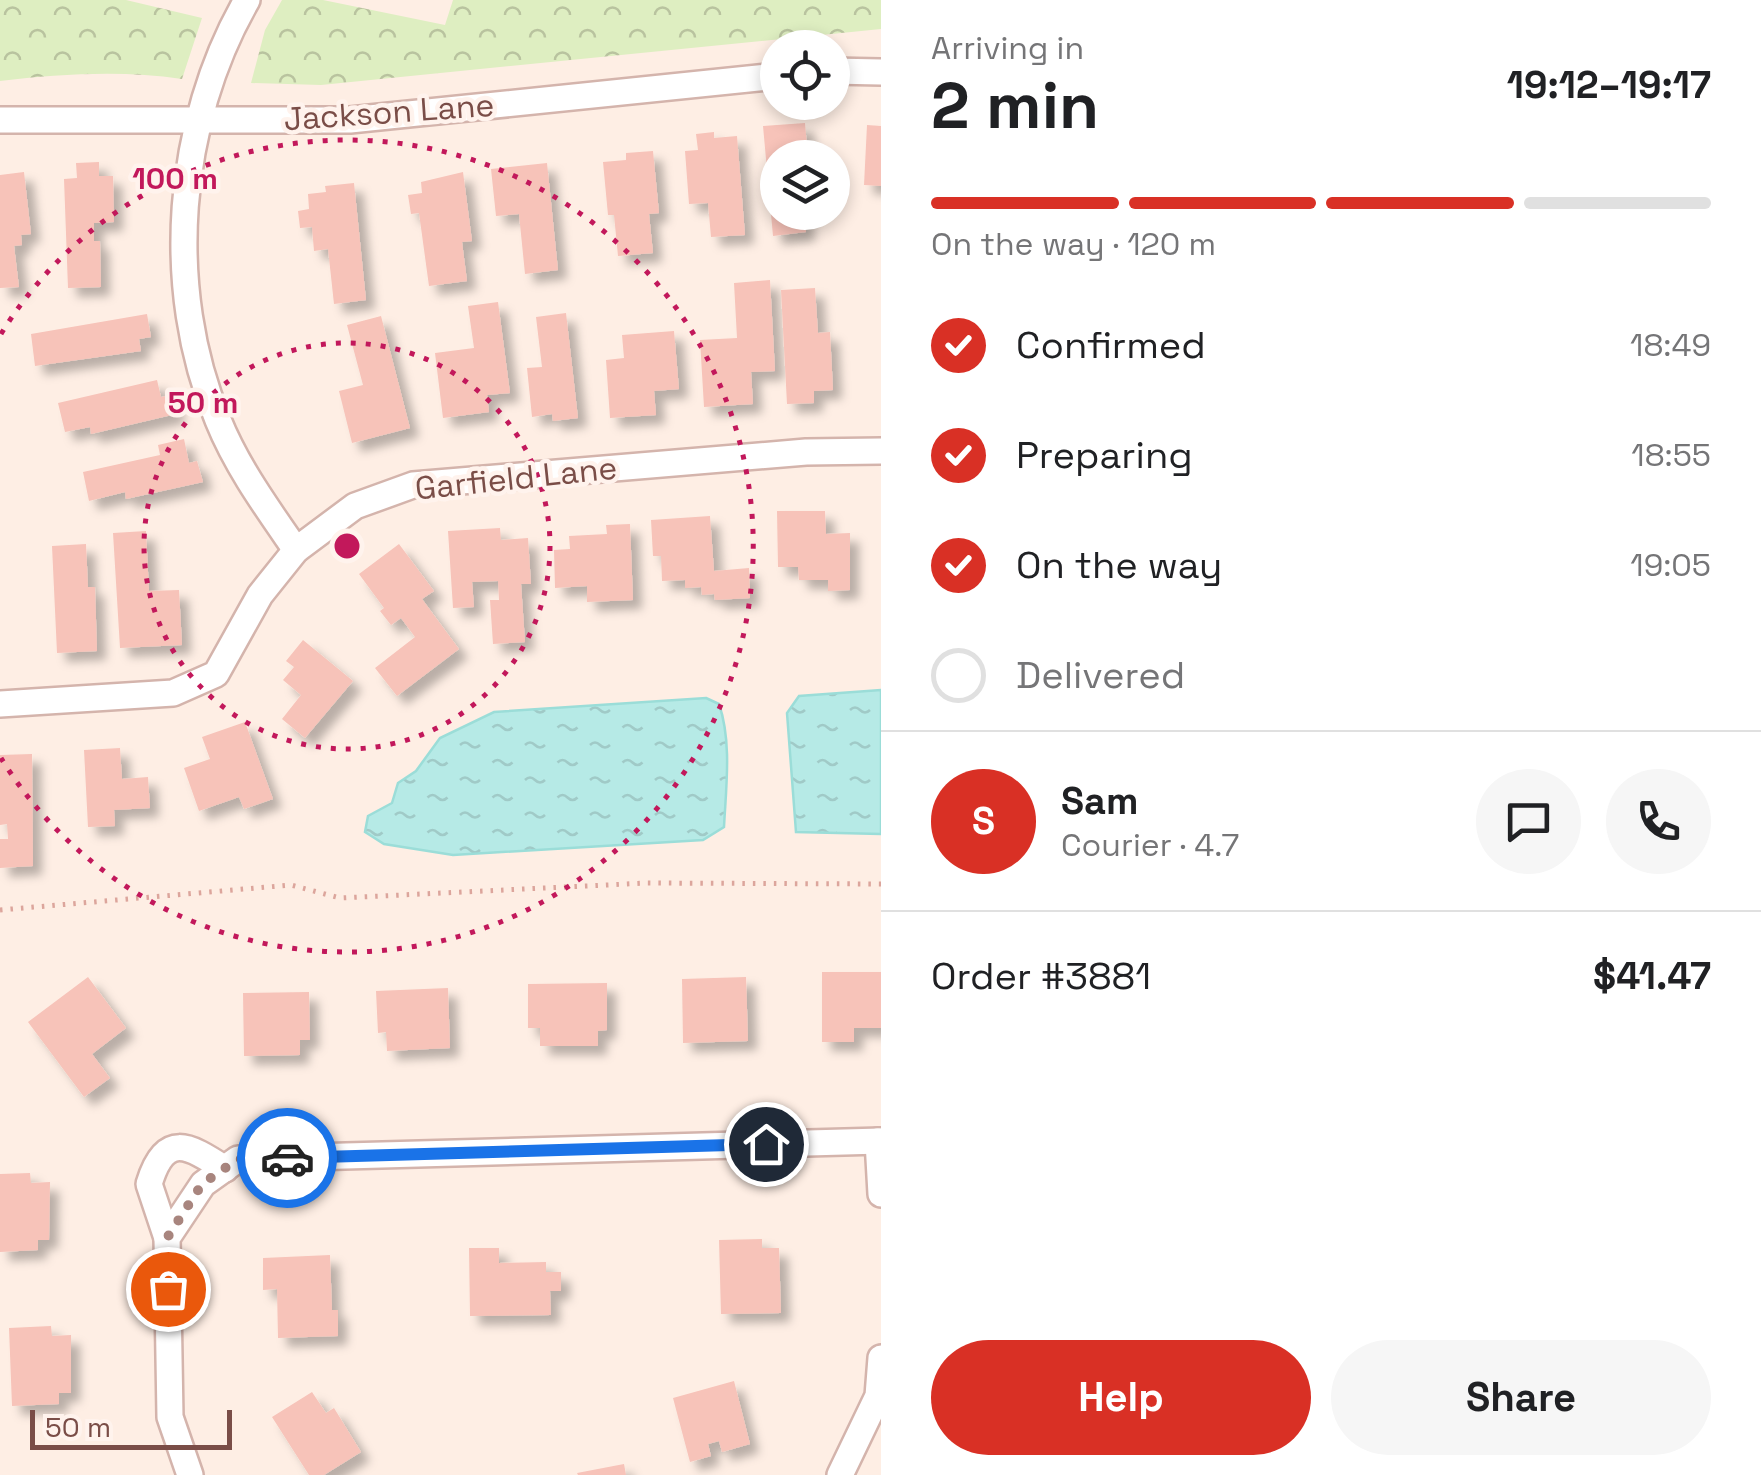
<!DOCTYPE html>
<meta charset="utf-8">
<style>
:root{--surface:#fff;--page:#f6f6f6;--text:#202124;--muted:#757577;--line:#e0e0e0;--accent:#d93025}
body{margin:0;font-family:"Space Grotesk",sans-serif;background:var(--page);color:var(--text);height:100vh;display:flex;flex-direction:column;font-size:38px;white-space:nowrap}
*{box-sizing:border-box;margin:0}
p{font-size:32px;color:var(--muted)}
.icon{flex:none;width:55px;height:55px;fill:none;stroke:currentColor;stroke-width:2;stroke-linecap:round;stroke-linejoin:round}
.map{position:relative;flex:1;overflow:hidden}
.details{display:flex;flex-direction:column;background:var(--surface);width:880px}
.details>*{flex:none}
.controls{position:absolute;left:760px;top:30px;display:grid;gap:20px}
.controls a{display:grid;place-items:center;width:90px;height:90px;border-radius:50%;background:var(--surface);box-shadow:0 5px 15px #0003;font-size:50px}
.scale{position:absolute;left:30px;bottom:25px;width:202px;box-sizing:border-box;padding-left:10px;border:5px solid #7a4d47;border-top:0;font-size:28px;line-height:35px;white-space:nowrap;color:#7a4d47;-webkit-text-stroke:8px #fff3ed;paint-order:stroke}
.pin{position:absolute;display:grid;place-items:center;width:85px;height:85px;color:#fff;margin:-42px;border:5px solid #fff;border-radius:50%;box-shadow:0 2px 10px #0007}
.courier{position:absolute;display:grid;place-items:center;width:100px;height:100px;margin:-50px;border:8px solid #1a73e8;border-radius:50%;background:#fff;color:#222;box-shadow:0 2px 12px #0007}
.head em{font-style:normal;font-weight:600}
.head div{display:flex;flex-direction:column-reverse}
.head{display:flex;align-items:center;justify-content:space-between;height:170px;padding:0 50px}
h1{font-size:65px;font-weight:600;line-height:75px}
.bar{display:grid;grid-template-columns:repeat(4,1fr);gap:15px 10px;align-content:center;height:120px;padding:0 50px}
.bar i{height:12px;border-radius:8px;background:var(--line)}
.bar .selected{background:var(--accent)}
.bar p{grid-column:span 4}
.line{display:flex;align-items:center;gap:25px;padding:0 50px;border-top:2px solid var(--line)}
.line div{flex:1}
.round{display:grid;place-items:center;flex:none;width:105px;height:105px;border-radius:52px;background:var(--page)}
ol{padding:0 50px;list-style:none}
li{display:flex;align-items:center;gap:30px;height:110px}
li p{margin-inline-start:auto}
li .icon{padding:10px;border-radius:50%;background:var(--accent);color:#fff;stroke-width:4}
li:last-child{color:var(--muted)}
li i{width:55px;height:55px;border:5px solid var(--line);border-radius:50%}
.action{display:flex;gap:20px;margin-top:auto;padding:20px 50px}
.action a{flex:1;height:115px;border-radius:60px;background:var(--accent);color:#fff;font-size:40px;font-weight:600;line-height:115px;text-align:center}
.action a+a{background:var(--page);color:var(--text)}
main{display:flex;flex:1;min-height:0}
.map>svg:first-child{display:block}
.forest{fill:url(#forest-crowns)}
.water{fill:url(#water-ripples);stroke:#9bddd8;stroke-width:2.5}
.building{fill:#f7c3b9;filter:url(#shadow)}
.lines{fill:none;stroke-linecap:round;stroke-linejoin:round}
.street-casing{stroke:#d4b4ac;stroke-width:30}
.path{stroke:#dca59c;stroke-width:5;stroke-dasharray:2.5 8;stroke-linecap:butt}
.street{stroke:#fff;stroke-width:25}
.done{stroke:#a8857e;stroke-width:10;stroke-dasharray:0 18}
.route{stroke:#1a73e8;stroke-width:12}
.ring{fill:none;stroke:#c2185b;stroke-width:5;stroke-dasharray:5 10}
.labels{text-anchor:middle;stroke-width:9;stroke-linejoin:round;paint-order:stroke}
.street-label{font-size:32px;fill:#7a4d47;stroke:#fff3ed}
.centre{fill:#c2185b;stroke:#fff3ed;stroke-width:5}
.ring-label{font-size:30px;text-anchor:middle;font-weight:bold;fill:#c2185b;stroke:#fff3ed;stroke-width:9;stroke-linejoin:round;paint-order:stroke}
</style>
<main>
<div class="map">
<svg width="881" height="1475" viewBox="0 0 881 1475">
<defs>
<pattern id="forest-crowns" width="20" height="18" patternUnits="userSpaceOnUse" patternTransform="scale(2.5)"><rect width="20" height="18" fill="#deeec1"/><path d="M2 6a3 3 0 1 1 6 0M12 15a3 3 0 1 1 6 0" fill="none" stroke="#b9c39f"/></pattern>
<pattern id="water-ripples" width="26" height="14" patternUnits="userSpaceOnUse" patternTransform="scale(2.5)"><rect width="26" height="14" fill="#b6eae6"/><path d="M2 4q2-2 4 0t4 0M15 11q2-2 4 0t4 0" fill="none" stroke="#a0cac7"/></pattern>
<filter id="shadow"><feDropShadow dx="9" dy="9" stdDeviation="5" flood-color="#0004"/></filter>
</defs>
<rect width="100%" height="100%" fill="#feeee4"/>
<g class="forest">
<path d="M0,0H126L202,18L182,79C121,70 61,74 0,81Z"/>
<polygon points="282,0 323,0 445,25 453,0 881,0 881,29 321,85 251,83 265,30"/>
</g>
<g class="water">
<polygon points="881,690 881,834 796,832 787,713 799,696"/>
<path d="M706,698L719,704C732,742 726,787 724,827L703,840L453,855L384,844L365,832L368,816L392,803L398,783L416,771L440,738L494,712Z"/>
</g>
<g class="building">
<polygon points="805,123 808,158 778,158 778,212 804,212 806,232 773,236 763,126"/>
<polygon points="867,125 881,126 881,186 864,185"/>
<polygon points="714,132 714,138 737,136 745,235 711,237 708,203 689,204 685,151 698,150 696,134"/>
<polygon points="653,151 659,213 649,214 653,253 618,256 614,215 608,215 603,162 626,160 626,153"/>
<polygon points="99,162 99,176 113,176 114,222 94,223 94,241 100,241 101,287 68,288 64,179 77,178 76,163"/>
<polygon points="547,163 558,270 525,274 519,214 496,216 491,169"/>
<polygon points="24,172 31,234 21,235 22,245 14,246 19,287 0,288 0,175"/>
<polygon points="463,172 472,241 462,242 467,281 429,286 419,213 411,214 408,195 422,193 421,182"/>
<polygon points="354,183 366,300 334,304 328,249 314,251 312,227 300,228 298,211 309,209 308,194 326,192 325,186"/>
<polygon points="770,280 775,371 751,372 753,404 704,407 700,340 737,338 734,283"/>
<polygon points="815,288 818,333 830,332 833,390 814,391 814,403 787,404 781,290"/>
<polygon points="498,302 510,393 487,395 489,412 443,418 435,353 474,348 468,306"/>
<polygon points="566,313 578,418 553,421 552,414 532,417 527,368 542,367 536,317"/>
<polygon points="147,314 151,337 139,339 141,351 35,366 31,334"/>
<polygon points="381,316 410,428 352,443 339,391 363,385 347,325"/>
<polygon points="674,331 679,389 654,391 656,415 610,418 606,360 624,358 622,335"/>
<polygon points="157,380 161,397 172,395 176,414 91,434 90,427 65,432 58,403"/>
<polygon points="184,439 189,463 197,461 203,482 126,499 125,492 89,501 83,472 160,455 158,445"/>
<polygon points="777,511 825,511 826,534 850,533 850,590 828,591 828,580 799,580 798,567 778,567"/>
<polygon points="710,516 714,571 749,568 750,598 715,600 714,594 702,595 701,587 685,588 685,580 662,581 661,556 653,556 651,520"/>
<polygon points="630,524 633,600 587,602 587,586 555,588 554,550 570,549 569,536 607,534 606,525"/>
<polygon points="500,528 501,540 528,538 531,584 521,584 525,642 493,644 490,600 499,600 498,581 472,582 474,607 453,608 448,531"/>
<polygon points="146,531 149,591 179,590 182,645 120,648 113,533"/>
<polygon points="86,544 88,587 95,587 97,651 57,653 52,546"/>
<polygon points="399,544 434,591 422,599 459,649 397,696 375,668 415,637 401,618 391,625 380,611 384,608 359,574"/>
<polygon points="303,640 353,681 305,738 282,719 301,695 283,680 294,667 286,661"/>
<polygon points="245,722 273,799 244,809 239,797 199,811 184,768 210,759 202,737"/>
<polygon points="120,748 122,779 148,777 150,808 114,810 115,826 88,827 84,750"/>
<polygon points="32,754 33,866 0,868 0,839 8,839 7,824 0,825 0,755"/>
<polygon points="822,972 881,972 881,1028 854,1028 854,1042 822,1042"/>
<polygon points="88,977 126,1028 92,1054 110,1078 84,1097 28,1022"/>
<polygon points="746,977 748,1041 683,1043 682,979"/>
<polygon points="607,983 607,1030 598,1031 598,1046 540,1046 540,1028 528,1028 528,984"/>
<polygon points="448,988 450,1048 387,1051 386,1032 378,1033 376,991"/>
<polygon points="309,992 310,1040 300,1040 300,1055 244,1056 243,993"/>
<polygon points="30,1173 31,1183 50,1182 49,1240 38,1240 38,1250 0,1252 0,1174"/>
<polygon points="762,1239 762,1248 779,1248 781,1313 721,1314 719,1240"/>
<polygon points="469,1248 499,1248 499,1263 546,1262 546,1272 561,1272 561,1291 550,1291 551,1315 470,1316"/>
<polygon points="330,1255 332,1310 338,1310 338,1336 278,1338 277,1289 263,1290 263,1258"/>
<polygon points="51,1326 52,1336 71,1335 71,1393 59,1393 59,1404 12,1406 9,1328"/>
<polygon points="734,1381 750,1444 722,1452 719,1441 708,1444 711,1456 690,1462 673,1398"/>
<polygon points="312,1392 326,1413 334,1408 361,1452 324,1475 309,1475 272,1417"/>
<polygon points="624,1464 626,1475 578,1475 577,1473"/>
</g>
<g class="lines">
<g class="street-casing">
<g id="street">
<path d="M247,0C176,123 163,288 218,420C237,467 267,508 296,550"/>
<polyline points="832,71 881,72"/>
<polyline points="0,120 350,120 778,76"/>
<polyline points="0,704 173,693 216,674 260,595 296,550 355,506 413,485 806,452 881,451"/>
<polyline points="878,1141 881,1194"/>
<path d="M167,1238L149,1184C165,1131 188,1145 225,1169"/>
<polyline points="190,1475 170,1417 167,1238 203,1184 238,1159 881,1141"/>
<polyline points="840,1475 878,1396 881,1358"/>
</g>
</g>
<polyline class="path" points="0,910 291,885 340,898 647,883 881,884"/>
<use href="#street" class="street"/>
</g>
<g class="lines">
<polyline class="done" points="168,1289 167,1238 202,1184 238,1159 287,1158"/>
<polyline class="route" points="287,1158 766,1144"/>
</g>
<g class="ring">
<circle cx="347" cy="546" r="203"/>
<path d="M1 334A406 406 0 1 1 1 758"/>
</g>
<g class="labels">
<g class="street-label">
<text transform="translate(389 112) rotate(-4)" y="11">Jackson Lane</text>
<text transform="translate(516 478) rotate(-6)" y="11">Garfield Lane</text>
</g>
</g>
<circle cx="347" cy="546" r="15" class="centre"/>
<g class="ring-label">
<text x="175" y="189">100 m</text>
<text x="203" y="413">50 m</text>
</g>
</svg>
<div class="controls">
<a><svg class="icon" aria-label="locate" viewBox="0 0 24 24"><circle cx="12" cy="12" r="6"/><path d="M12 2v4M12 18v4M2 12h4M18 12h4"/></svg></a>
<a><svg class="icon" aria-label="layers" viewBox="0 0 24 24"><path d="M12 4l9 5-9 5-9-5zM3 14l9 5 9-5"/></svg></a>
</div>
<div class="scale">50 m</div>
<div class="pin" style="left:168px;top:1289px;background:#ea580c"><svg class="icon" aria-label="bag" viewBox="0 0 24 24"><path d="M5 8h14l-1 12H6zM9 8a3 3 0 0 1 6 0"/></svg></div>
<div class="pin" style="left:766px;top:1144px;background:#1f2937"><svg class="icon" aria-label="home" viewBox="0 0 24 24"><path d="M3 11l9-7 9 7M6 9v11h12V9"/></svg></div>
<div class="courier" style="left:287px;top:1158px"><svg class="icon" aria-label="car" viewBox="0 0 24 24"><path d="M5 17H2v-5l4-1 3-4h7l3 4 3 1v5h-3M9 17h6M6 11h13"/><circle cx="7" cy="17" r="2"/><circle cx="17" cy="17" r="2"/></svg></div>
</div>
<section class="details">
<div class="head"><div><h1>2 min</h1><p>Arriving in</p></div><em>19:12–19:17</em></div>
<div class="bar"><i class="selected"></i><i class="selected"></i><i class="selected"></i><i></i><p>On the way · 120 m</p></div>
<ol>
<li><svg class="icon" aria-label="check" viewBox="0 0 24 24"><path d="M5 12l5 5 9-10"/></svg>Confirmed<p>18:49</p></li>
<li><svg class="icon" aria-label="check" viewBox="0 0 24 24"><path d="M5 12l5 5 9-10"/></svg>Preparing<p>18:55</p></li>
<li><svg class="icon" aria-label="check" viewBox="0 0 24 24"><path d="M5 12l5 5 9-10"/></svg>On the way<p>19:05</p></li>
<li><i></i>Delivered</li>
</ol>
<div class="line" style="height:180px"><b class="round" style="background:var(--accent);color:#fff">S</b><div><b>Sam</b><p>Courier · 4.7</p></div><a class="round"><svg class="icon" aria-label="chat" viewBox="0 0 24 24"><path d="M4 5h16v11H9l-5 4z"/></svg></a><a class="round"><svg class="icon" aria-label="phone" viewBox="0 0 24 24"><path d="M5 4h4l2 5-3 2q2 4 5 5l2-3 5 2v4C11 20 4 13 5 4z"/></svg></a></div>
<div class="line" style="height:130px"><div>Order #3881</div><b>$41.47</b></div>
<div class="action"><a>Help</a><a>Share</a></div>
</section>
</main>
